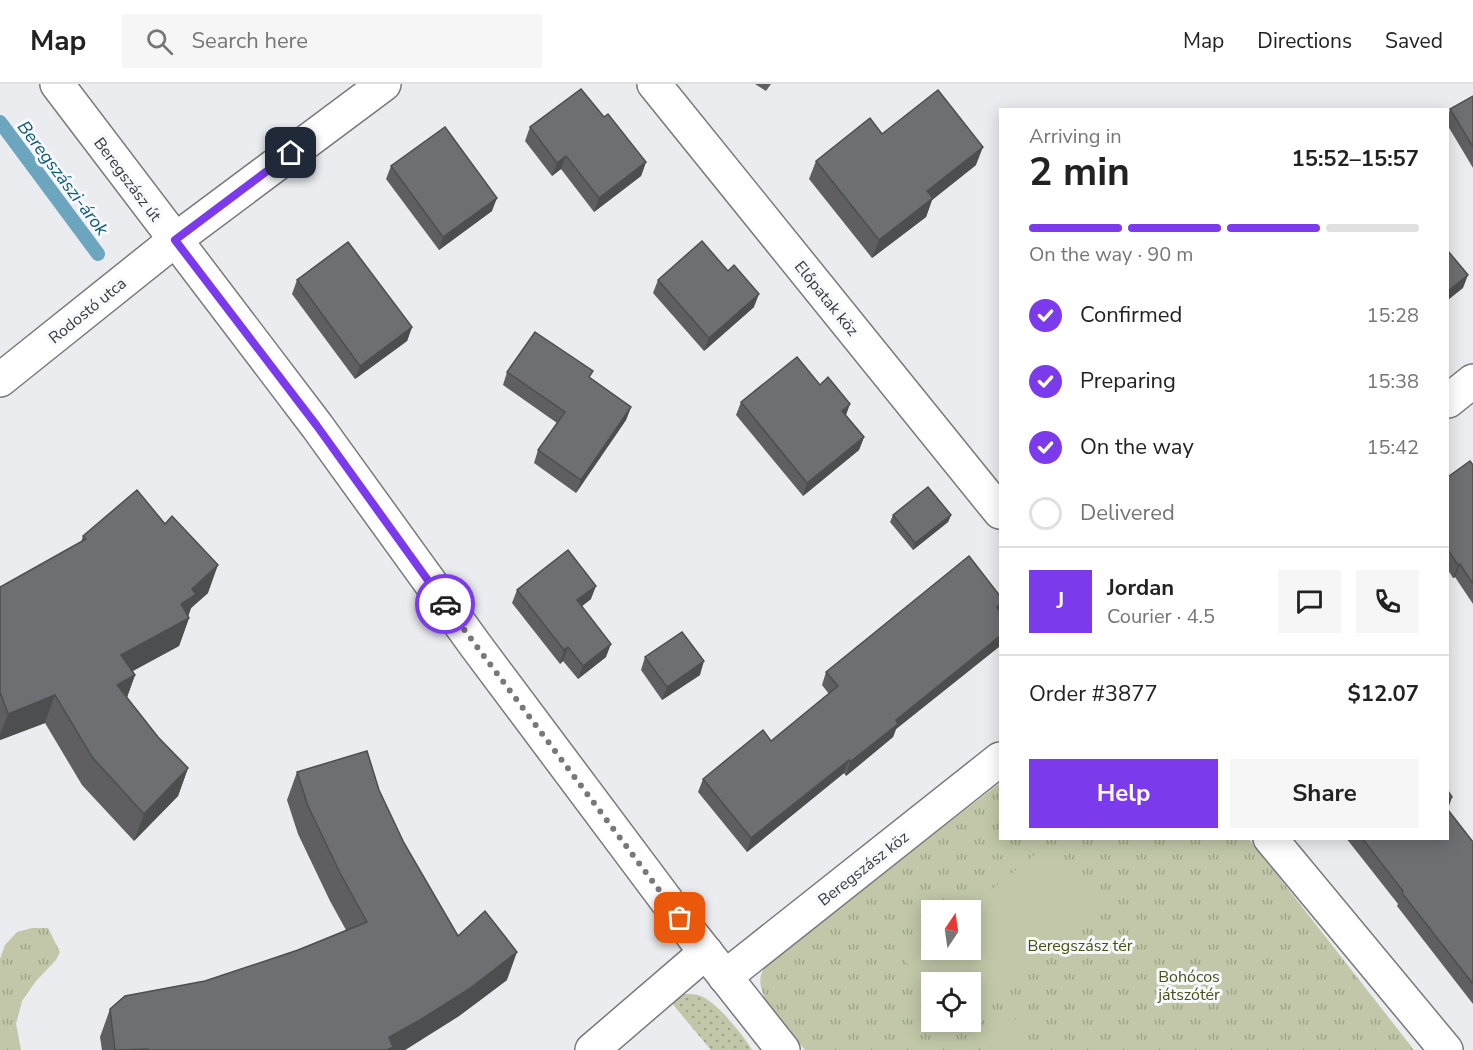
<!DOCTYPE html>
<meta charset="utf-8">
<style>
:root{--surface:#fff;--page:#f6f6f6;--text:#222;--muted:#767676;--line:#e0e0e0;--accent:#7c3aed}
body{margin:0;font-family:"Nunito Sans",sans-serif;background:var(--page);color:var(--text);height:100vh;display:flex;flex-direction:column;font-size:22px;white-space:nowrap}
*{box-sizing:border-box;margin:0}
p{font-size:20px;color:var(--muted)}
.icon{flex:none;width:33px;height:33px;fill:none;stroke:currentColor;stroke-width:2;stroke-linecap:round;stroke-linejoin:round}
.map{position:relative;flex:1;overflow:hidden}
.drawer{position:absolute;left:999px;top:24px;width:450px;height:732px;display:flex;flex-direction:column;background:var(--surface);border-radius:0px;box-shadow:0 3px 15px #0003}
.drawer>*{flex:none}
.needle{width:39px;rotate:13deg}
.buttons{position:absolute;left:921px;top:816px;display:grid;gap:12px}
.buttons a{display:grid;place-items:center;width:60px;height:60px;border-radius:0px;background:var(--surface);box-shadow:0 3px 15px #0003;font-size:30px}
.pin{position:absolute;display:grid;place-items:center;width:51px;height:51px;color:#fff;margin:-26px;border-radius:12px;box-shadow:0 3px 9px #0006}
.courier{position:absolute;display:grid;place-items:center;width:60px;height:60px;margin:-30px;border:4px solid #7c3aed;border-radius:50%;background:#fff;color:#222;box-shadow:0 2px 8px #0007}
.headline em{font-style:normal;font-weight:700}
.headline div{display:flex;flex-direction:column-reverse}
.headline{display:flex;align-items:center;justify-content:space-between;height:102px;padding:0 30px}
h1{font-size:39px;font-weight:700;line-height:45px}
.bar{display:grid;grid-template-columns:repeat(4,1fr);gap:9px 6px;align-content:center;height:72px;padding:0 30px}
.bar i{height:8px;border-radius:4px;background:var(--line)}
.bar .current{background:var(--accent)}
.bar p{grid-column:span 4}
.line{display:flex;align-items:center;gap:15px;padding:0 30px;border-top:2px solid var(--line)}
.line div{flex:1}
.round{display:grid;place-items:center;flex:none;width:63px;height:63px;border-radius:0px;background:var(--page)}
ol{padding:0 30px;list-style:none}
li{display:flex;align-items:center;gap:18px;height:66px}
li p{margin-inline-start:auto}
li .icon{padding:6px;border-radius:50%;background:var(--accent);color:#fff;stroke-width:4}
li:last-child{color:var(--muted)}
li i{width:33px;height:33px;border:3px solid var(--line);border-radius:50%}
.button{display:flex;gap:12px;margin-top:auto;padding:12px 30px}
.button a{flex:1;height:69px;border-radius:0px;background:var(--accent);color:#fff;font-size:24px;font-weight:700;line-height:69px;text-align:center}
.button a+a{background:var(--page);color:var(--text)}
header{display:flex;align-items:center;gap:36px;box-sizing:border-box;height:84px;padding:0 30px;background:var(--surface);border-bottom:2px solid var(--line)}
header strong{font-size:28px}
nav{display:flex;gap:33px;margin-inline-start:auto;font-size:21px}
.search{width:420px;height:54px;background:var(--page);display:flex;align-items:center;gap:15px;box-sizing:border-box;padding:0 21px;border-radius:0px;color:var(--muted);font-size:22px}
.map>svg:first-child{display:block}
.grass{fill:url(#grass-dots)}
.park{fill:url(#park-tufts);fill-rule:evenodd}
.garden{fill:#c1c7a8}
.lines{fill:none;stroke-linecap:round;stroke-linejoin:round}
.stream{stroke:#6ca5be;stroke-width:14}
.minor-casing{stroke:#78797d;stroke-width:36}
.minor{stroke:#fff;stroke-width:33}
.wall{fill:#5f5f63}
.shaded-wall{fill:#4d4e50}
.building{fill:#6e6f73;stroke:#4d4e50;stroke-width:1.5}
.done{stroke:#78787b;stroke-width:6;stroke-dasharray:0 10.8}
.route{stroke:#7c3aed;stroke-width:8}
.labels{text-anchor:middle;stroke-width:6;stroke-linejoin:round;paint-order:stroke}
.street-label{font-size:16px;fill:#3a3a3c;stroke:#f8f9fe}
.park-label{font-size:16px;fill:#484f14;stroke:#f8f9fe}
.water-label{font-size:18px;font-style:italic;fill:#0b5973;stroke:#f8f9fe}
</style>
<header>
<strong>Map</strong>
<div class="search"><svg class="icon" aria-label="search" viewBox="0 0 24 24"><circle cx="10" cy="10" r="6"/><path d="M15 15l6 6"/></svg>Search here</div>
<nav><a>Map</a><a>Directions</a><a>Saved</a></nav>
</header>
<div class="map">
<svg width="1473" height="966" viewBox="0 0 1473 966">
<defs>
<pattern id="grass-dots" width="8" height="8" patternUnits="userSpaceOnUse" patternTransform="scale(1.5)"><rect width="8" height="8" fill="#c1c7a8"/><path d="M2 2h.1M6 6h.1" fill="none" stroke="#9ea38a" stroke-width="1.8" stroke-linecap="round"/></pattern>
<pattern id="park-tufts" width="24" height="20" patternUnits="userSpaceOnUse" patternTransform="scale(1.5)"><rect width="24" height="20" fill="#c1c7a8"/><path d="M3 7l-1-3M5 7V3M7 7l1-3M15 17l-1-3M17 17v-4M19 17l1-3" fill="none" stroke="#9ea38a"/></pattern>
</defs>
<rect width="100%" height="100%" fill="#eaecf0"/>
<path class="grass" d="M684,910C691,910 697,910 703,913C719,921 743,951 752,966H711L670,917L677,912Z"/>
<g class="park">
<path d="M1000,699V754L1249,755L1414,966H805C790,948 755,915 761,891C763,885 767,880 771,875ZM932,826H970V866H932ZM932,898H970V938H932Z"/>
<polygon points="32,844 48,844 60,868 56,876 36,897 22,917 16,940 21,966 0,966 0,875 5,861 17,848"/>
</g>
<g class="garden">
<polygon points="1048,760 1104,829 971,936 970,898 932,898 931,909 905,876 931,854 932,866 970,866 970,826 966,826"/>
<polygon points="1025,934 1022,966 995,966 984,940"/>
</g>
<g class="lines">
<polyline class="stream" points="0,38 98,170"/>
<g class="minor-casing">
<g id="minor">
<polyline points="57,0 317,342 476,562 693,852 783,966"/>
<polyline points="654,0 1000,428"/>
<polyline points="0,296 175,156 384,0"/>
<polyline points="1448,317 1473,297"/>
<polyline points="1270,754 1446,966"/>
<polyline points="725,893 1000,675"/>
<polyline points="592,966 706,868"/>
</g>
</g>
<use href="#minor" class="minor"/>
</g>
<g class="wall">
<polygon points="755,0 771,0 766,7"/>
<polygon points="1473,12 1473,84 1448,42 1448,32 1450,25"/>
<polygon points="604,33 646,78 641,92 594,128 561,85 552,92 525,57 530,43"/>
<polygon points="882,50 976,81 932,116 926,133 872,174 809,95 816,77"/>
<polygon points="391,82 492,127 439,166 386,95"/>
<polygon points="297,196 412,243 407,257 355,295 292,210"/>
<polygon points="658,196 754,223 704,267 653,209"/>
<polygon points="507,288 590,294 631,323 626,336 576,409 534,379 538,366 557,339 503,301"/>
<polygon points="741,318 846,331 864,353 859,366 803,412 736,331"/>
<polygon points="1473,381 1473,520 1455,493 1453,494 1448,486 1448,393"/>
<polygon points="893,431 951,431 948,438 913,466 890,438"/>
<polygon points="83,452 208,509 191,524 188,533 189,534 179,562 132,587 135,591 127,613 158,653 188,684 178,712 134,757 82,701 45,639 0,656 0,503 81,458"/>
<polygon points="517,506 591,515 582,522 606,573 578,595 563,577 560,580 512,519"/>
<polygon points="1000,512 1000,562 896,645 893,653 846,692 844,689 747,768 698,708 703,695 771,657 829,610 822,601 826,588"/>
<polygon points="645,573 700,591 662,616 641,586"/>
<polygon points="297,688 379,706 404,759 458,852 507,896 459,932 405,966 102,966 100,953 110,925 205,897 298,866 346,846 330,817 298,750 287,716"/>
<polygon points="1346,754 1448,754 1473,758 1473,920 1397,822 1398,820"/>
</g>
<g class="shaded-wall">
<polygon points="983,63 976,81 932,116 926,133 872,174 879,156 927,107"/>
<polygon points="566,72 561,85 552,92 557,79"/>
<polygon points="646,78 641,92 594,128 599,114"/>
<polygon points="497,114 492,127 439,166 443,153"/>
<polygon points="1468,191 1463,204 1448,216 1448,207"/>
<polygon points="759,210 754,223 704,267 709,254"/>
<polygon points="412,243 407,257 355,295 360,282"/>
<polygon points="850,320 845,334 842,327"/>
<polygon points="631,323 626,336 576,409 581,396"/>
<polygon points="864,353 859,366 803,412 807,399"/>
<polygon points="951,431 948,438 913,466 915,459"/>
<polygon points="1460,480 1455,493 1453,494 1458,481"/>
<polygon points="218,481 208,509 191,524 187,535 189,534 179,562 111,599 121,571 181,520 192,505"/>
<polygon points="596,502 591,515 572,530 577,516"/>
<polygon points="1000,552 1000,562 896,645 893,653 846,692 850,678 896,636"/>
<polygon points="611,560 606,573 578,595 583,582"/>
<polygon points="568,563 563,577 560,580 564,566"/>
<polygon points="704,577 700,591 662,616 667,603"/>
<polygon points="135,591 125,619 117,601"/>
<polygon points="55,611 45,639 0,656 0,650 8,630"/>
<polygon points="849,676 844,689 747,768 751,754"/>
<polygon points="188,684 178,712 134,757 144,730"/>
<polygon points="1452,713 1448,725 1448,716"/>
<polygon points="517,868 507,896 459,932 405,966 384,966 389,953"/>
</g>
<g class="building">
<polygon points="581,5 604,33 608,30 646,78 599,114 566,72 557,79 530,43"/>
<polygon points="938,6 983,63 927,107 933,114 879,156 816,77 870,34 882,50"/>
<polygon points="1473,12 1473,63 1450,25"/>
<polygon points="445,43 497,114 443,153 391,82"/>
<polygon points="702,157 728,187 734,181 759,210 709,254 658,196"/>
<polygon points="348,158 412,243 360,282 297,196"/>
<polygon points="1448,167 1468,191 1448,207"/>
<polygon points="535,248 593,287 589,293 631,323 581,396 538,366 565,328 507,288"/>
<polygon points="797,273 820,301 828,293 850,320 842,327 864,353 807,399 741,318"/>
<polygon points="1470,377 1473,381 1473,500 1460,480 1458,481 1448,466 1448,393"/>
<polygon points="928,403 951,431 915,459 893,431"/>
<polygon points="137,406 165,440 172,432 218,481 192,505 196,510 181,520 189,534 121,571 135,591 117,601 158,653 188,684 144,730 92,673 55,611 8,630 1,610 0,611 0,503 86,455 83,452"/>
<polygon points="568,466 596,502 577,516 611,560 583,582 568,563 564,566 517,506"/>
<polygon points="969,472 1000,512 1000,520 997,523 1000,528 1000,552 896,636 898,640 850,678 849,676 751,754 703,695 763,646 771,657 838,602 826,588"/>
<polygon points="682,548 704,577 667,603 645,573"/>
<polygon points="367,667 379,706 404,759 458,852 485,827 517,868 469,905 420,936 389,953 393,963 387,966 148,966 148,965 115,966 110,925 125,912 205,897 298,866 367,838 340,789 308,722 297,688"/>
<polygon points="1448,707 1452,713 1448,716"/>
<polygon points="1448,726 1473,758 1473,900 1402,809 1403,807 1362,754 1448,754"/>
</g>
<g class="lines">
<polyline class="done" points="445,520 680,834"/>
<polyline class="route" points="291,69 175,156 317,342 445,520"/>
</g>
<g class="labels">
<g class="street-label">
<text transform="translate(128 95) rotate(53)" y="6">Beregszász út</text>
<text transform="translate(827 214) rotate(51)" y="6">Előpatak köz</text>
<text transform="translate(87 226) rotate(-39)" y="6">Rodostó utca</text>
<text transform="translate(863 784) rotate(-38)" y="6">Beregszász köz</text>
</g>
<g class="park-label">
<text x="1080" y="867">Beregszász tér</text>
<text x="1189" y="898">Bohócos<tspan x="1189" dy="18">játszótér</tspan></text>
</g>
<g class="water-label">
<text transform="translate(63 94) rotate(53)" y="6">Beregszászi-árok</text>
</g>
</g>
</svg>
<div class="buttons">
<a><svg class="needle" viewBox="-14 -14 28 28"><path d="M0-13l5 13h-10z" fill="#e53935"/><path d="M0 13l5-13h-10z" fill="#767676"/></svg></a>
<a><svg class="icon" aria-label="locate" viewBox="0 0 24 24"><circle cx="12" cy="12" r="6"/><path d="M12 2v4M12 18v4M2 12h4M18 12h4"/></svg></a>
</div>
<div class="pin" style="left:680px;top:834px;background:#ea580c"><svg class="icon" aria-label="bag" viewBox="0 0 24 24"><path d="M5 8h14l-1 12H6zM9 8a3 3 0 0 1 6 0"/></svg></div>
<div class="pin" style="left:291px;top:69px;background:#1f2937"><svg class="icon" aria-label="home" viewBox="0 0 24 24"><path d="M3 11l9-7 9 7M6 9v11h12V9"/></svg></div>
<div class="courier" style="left:445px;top:520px"><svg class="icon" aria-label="car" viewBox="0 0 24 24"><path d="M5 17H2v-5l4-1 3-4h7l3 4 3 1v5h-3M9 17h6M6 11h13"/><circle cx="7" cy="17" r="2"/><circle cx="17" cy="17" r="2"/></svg></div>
<section class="drawer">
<div class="headline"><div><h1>2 min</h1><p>Arriving in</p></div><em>15:52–15:57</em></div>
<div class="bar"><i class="current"></i><i class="current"></i><i class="current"></i><i></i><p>On the way · 90 m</p></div>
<ol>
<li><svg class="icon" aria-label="check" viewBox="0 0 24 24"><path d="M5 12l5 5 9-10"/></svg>Confirmed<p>15:28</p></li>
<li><svg class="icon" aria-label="check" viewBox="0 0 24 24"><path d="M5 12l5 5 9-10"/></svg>Preparing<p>15:38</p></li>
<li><svg class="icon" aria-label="check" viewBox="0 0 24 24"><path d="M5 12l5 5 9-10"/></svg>On the way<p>15:42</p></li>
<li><i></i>Delivered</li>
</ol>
<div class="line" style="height:108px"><b class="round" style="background:var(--accent);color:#fff">J</b><div><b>Jordan</b><p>Courier · 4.5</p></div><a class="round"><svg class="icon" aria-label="chat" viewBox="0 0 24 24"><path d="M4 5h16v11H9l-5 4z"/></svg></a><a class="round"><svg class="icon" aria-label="phone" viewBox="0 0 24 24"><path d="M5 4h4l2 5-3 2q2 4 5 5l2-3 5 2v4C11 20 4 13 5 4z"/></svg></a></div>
<div class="line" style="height:78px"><div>Order #3877</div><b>$12.07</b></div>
<div class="button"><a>Help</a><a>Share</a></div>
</section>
</div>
